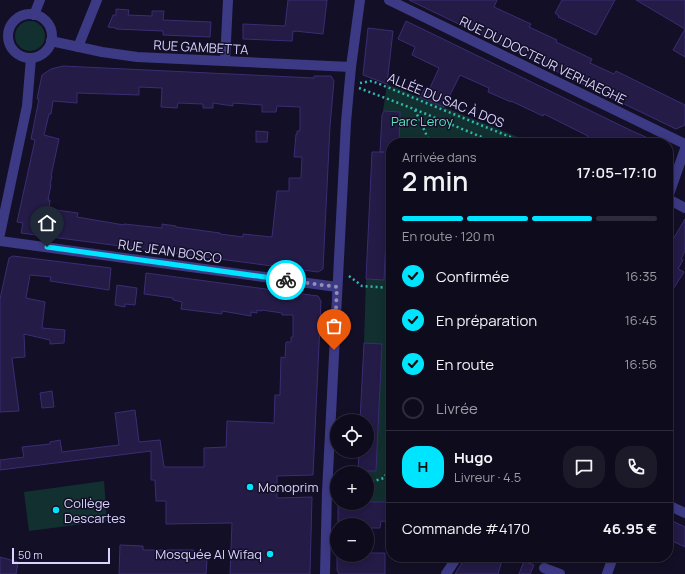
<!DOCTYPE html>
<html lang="fr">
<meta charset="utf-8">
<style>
:root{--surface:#0e0b1c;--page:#1c1929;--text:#f1f3f6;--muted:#9b9ba3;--line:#2e2b3b;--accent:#00e5ff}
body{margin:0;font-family:Manrope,sans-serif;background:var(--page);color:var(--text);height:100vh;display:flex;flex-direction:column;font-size:15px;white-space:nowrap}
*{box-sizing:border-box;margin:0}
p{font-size:13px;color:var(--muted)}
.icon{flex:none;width:22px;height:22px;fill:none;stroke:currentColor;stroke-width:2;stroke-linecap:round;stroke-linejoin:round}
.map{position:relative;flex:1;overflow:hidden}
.details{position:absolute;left:386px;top:138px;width:287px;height:424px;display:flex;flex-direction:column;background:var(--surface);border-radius:16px;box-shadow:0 2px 10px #0003,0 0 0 1px var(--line)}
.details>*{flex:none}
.buttons{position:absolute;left:330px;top:414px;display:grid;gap:8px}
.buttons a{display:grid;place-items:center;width:44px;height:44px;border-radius:50%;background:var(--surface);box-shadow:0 2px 10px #0003,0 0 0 1px var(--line);font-size:20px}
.scale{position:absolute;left:12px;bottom:10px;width:98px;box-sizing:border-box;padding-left:4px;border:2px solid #d9d4ff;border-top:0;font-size:11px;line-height:14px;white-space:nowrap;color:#d9d4ff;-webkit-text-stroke:3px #130f26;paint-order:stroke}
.pin{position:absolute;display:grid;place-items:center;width:34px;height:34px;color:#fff;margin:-41px -17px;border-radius:50% 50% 50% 0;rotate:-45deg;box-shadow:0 0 4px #0007}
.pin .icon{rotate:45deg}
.courier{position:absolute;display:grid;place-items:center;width:40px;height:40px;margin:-20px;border:3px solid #00e5ff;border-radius:50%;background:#fff;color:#222;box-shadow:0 1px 5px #0007}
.headline em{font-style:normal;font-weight:600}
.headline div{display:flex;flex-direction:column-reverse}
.headline{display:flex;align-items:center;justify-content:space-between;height:68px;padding:0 16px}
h1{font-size:26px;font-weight:600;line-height:30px}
.bar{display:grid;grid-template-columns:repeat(4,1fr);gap:6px 4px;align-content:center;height:48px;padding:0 16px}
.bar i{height:5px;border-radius:3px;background:var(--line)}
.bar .current{background:var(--accent)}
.bar p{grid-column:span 4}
.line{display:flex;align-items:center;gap:10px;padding:0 16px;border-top:1px solid var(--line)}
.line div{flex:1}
.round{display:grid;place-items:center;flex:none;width:42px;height:42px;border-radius:16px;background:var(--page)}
ol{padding:0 16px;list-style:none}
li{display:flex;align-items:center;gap:12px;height:44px}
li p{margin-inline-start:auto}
li .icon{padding:4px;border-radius:50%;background:var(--accent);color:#111;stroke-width:4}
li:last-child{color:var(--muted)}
li i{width:22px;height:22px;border:2px solid var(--line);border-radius:50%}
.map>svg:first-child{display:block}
.green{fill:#12302f}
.building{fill:#241b47;stroke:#3b2d73;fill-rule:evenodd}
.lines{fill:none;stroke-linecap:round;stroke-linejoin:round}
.path{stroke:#2fb8b0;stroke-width:2.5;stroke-dasharray:2 3;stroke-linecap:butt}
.minor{stroke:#3d3a85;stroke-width:10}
.done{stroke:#948fb3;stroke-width:4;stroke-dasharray:0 7.2}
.route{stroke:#00e5ff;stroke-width:5}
.poi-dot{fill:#00e5ff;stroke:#130f26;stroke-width:1.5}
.labels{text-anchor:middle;stroke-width:3;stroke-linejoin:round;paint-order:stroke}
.street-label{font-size:13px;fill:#d9d4ff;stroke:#130f26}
.park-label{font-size:13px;fill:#5fe0c0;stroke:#130f26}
.poi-label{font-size:13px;fill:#d9d4ff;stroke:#130f26;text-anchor:start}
</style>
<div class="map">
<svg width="685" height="574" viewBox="0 0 685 574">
<rect width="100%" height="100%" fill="#130f26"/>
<g class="green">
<circle cx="30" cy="36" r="15"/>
<polygon points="387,84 533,143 399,143 400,112 383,111"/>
<polygon points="390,153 391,153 391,502 367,502 367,473 358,473 358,471 376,471 382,344 364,343 366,279 384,280"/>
<polygon points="104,481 107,521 29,531 24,492"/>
</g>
<g class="building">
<polygon points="288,0 327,0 323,34 295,31 295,32 293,31 292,41 243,39 243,24 285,26"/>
<polygon points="409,0 497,0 494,7 531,24 529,27 557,40 556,42 592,59 590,63 614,74 616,71 685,105 685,125 676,129"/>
<polygon points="562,0 615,0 596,35 558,17 559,16 555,13"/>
<polygon points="636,0 685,0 685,57 673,50 685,29"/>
<polygon points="116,9 129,10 128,15 152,16 152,11 164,11 163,20 211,22 210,37 163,35 163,31 116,29 116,28 108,27 113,15 116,15"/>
<polygon points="406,21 630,130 659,143 585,143 588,136 544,114 543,116 511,101 511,102 488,92 489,88 460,75 444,107 420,97 425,88 429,90 439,68 412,55 415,47 398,39"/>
<polygon points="368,28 393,31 387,84 363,75"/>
<path d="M63,66L314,78V76H331L334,81L330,126L323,269L318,272L21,233L23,223L17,222L35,140L31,139L39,99H37L42,75L51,69ZM139,87L162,88L161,107L177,108L178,103L203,104V108H213V103L233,106V103L262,105V112H276L277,106L300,107V131H297V134H296L294,157H302L301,178H289V191H277L272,237L243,234V237L220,234V233L176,227V226L162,224V228L124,224V225L77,217L78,213L49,209L50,200H48L51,185H50L52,176H51L59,139L44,135L49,114H51L53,101L77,103V93L139,95Z"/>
<polygon points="384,111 400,112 399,143 391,143 391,153 390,153 384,280 366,279 372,152 384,152 380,152 382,115"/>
<polygon points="256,131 268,132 267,142 256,142"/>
<polygon points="685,219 685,251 681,259 683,260 678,269 684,272 668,297 668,248"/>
<polygon points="13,256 111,268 109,290 50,281 51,277 30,275 26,298 45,302 42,328 65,330 64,343 50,344 50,340 24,334 25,357 12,358 19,411 0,412 0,299 9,258"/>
<polygon points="146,273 318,296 321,301 313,475 277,476 277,498 312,497 310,574 230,574 232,523 166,524 166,501 156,501 155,480 151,480 151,451 0,470 0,460 24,457 22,447 50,444 50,442 60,440 62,452 119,445 115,413 135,410 139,442 160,440 164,467 204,467 204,448 226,447 227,421 274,423 275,395 280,395 281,357 285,358 286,342 291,342 291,337 293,337 293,315 282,315 282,313 262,310 261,311 257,310 257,313 251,312 251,316 222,311 222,314 181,309 182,302 173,300 173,298 144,294"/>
<polygon points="117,285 137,288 135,305 125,304 125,307 115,305"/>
<polygon points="364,343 382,344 376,471 358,471 359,451 367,451 367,421 360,421"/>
<polygon points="52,391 54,407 42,408 40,393"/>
<polygon points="367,502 391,502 391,522 381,521 380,528 367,528 367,525 338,525 338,503 367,503"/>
<polygon points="668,519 685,527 685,547 668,539"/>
<polygon points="120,545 143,546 143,550 194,550 193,558 207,559 206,574 119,574"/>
<polygon points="367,553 385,553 385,574 339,574 337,570 337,555 367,555"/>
<polygon points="0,557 18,562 16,574 0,574"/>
<polygon points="466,557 503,557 498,574 455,574"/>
<polygon points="524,561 534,565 530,574 519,574"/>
</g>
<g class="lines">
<g class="path">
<polyline points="360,83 372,81 525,143"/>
<polyline points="359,88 414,109 496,143"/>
<polyline points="415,110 427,136 432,143"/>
<polyline points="349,276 362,286 391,288"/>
<polyline points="367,483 384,478 391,465"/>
</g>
<g class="minor">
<polyline points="389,0 685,144"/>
<circle cx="30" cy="36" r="22"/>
<polyline points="34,15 40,0"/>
<polyline points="51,41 102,52 137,57 351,67"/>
<polyline points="78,47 97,0"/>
<polyline points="225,61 228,0"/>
<polyline points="668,197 685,149"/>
<polyline points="668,199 685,208"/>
<polyline points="0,234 27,106 31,58"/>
<polyline points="0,241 337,287"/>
<polyline points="668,505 685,513"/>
<polyline points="544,568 560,574"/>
<polyline points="325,574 327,492 346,122 351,67 360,0"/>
<polyline points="446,574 457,557"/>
<polyline points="607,574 613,557"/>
</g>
</g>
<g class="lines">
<polyline class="done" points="286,280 337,287 334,350"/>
<polyline class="route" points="47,247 286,280"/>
</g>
<g class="poi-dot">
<circle cx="250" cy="487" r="4"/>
<circle cx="56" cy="510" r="4"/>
<circle cx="270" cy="554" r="4"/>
</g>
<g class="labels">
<g class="street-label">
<text transform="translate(201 47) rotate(3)" y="5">RUE GAMBETTA</text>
<text transform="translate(543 60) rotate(26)" y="5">RUE DU DOCTEUR VERHAEGHE</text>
<text transform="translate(446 100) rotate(22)" y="5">ALLÉE DU SAC À DOS</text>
<text transform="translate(170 251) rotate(8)" y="5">RUE JEAN BOSCO</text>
</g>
<g class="park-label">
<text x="422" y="126">Parc Leroy</text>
</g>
<g class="poi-label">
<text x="258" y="492">Monoprim</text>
<text x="64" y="508">Collège<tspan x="64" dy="15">Descartes</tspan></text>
<text x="262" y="559" text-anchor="end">Mosquée Al Wifaq</text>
</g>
</g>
</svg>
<div class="buttons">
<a><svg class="icon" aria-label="locate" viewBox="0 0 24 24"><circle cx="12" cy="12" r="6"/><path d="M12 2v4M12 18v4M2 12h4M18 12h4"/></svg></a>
<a>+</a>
<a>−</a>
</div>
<div class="scale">50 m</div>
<div class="pin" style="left:334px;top:350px;background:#ea580c"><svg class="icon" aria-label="bag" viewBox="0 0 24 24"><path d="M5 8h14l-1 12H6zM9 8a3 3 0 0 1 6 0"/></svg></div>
<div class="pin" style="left:47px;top:247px;background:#1f2937"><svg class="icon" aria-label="home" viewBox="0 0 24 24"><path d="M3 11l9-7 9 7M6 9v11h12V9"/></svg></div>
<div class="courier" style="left:286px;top:280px"><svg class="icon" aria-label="bike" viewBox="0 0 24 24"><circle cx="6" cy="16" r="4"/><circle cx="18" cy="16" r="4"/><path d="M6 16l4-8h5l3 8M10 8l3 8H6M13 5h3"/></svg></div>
<section class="details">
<div class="headline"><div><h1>2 min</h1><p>Arrivée dans</p></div><em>17:05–17:10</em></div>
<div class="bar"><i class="current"></i><i class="current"></i><i class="current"></i><i></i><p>En route · 120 m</p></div>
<ol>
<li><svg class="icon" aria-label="check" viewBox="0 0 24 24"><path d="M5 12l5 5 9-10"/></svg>Confirmée<p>16:35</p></li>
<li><svg class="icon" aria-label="check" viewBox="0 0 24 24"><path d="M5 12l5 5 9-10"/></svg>En préparation<p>16:45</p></li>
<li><svg class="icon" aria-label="check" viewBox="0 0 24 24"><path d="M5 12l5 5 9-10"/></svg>En route<p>16:56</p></li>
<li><i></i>Livrée</li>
</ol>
<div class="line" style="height:72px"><b class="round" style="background:var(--accent);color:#111">H</b><div><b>Hugo</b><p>Livreur · 4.5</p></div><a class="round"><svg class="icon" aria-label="chat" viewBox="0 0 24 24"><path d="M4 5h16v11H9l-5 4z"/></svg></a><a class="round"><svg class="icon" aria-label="phone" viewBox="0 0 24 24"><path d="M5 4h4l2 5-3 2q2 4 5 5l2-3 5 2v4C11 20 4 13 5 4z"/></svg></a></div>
<div class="line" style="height:52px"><div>Commande #4170</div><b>46.95 €</b></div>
</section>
</div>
